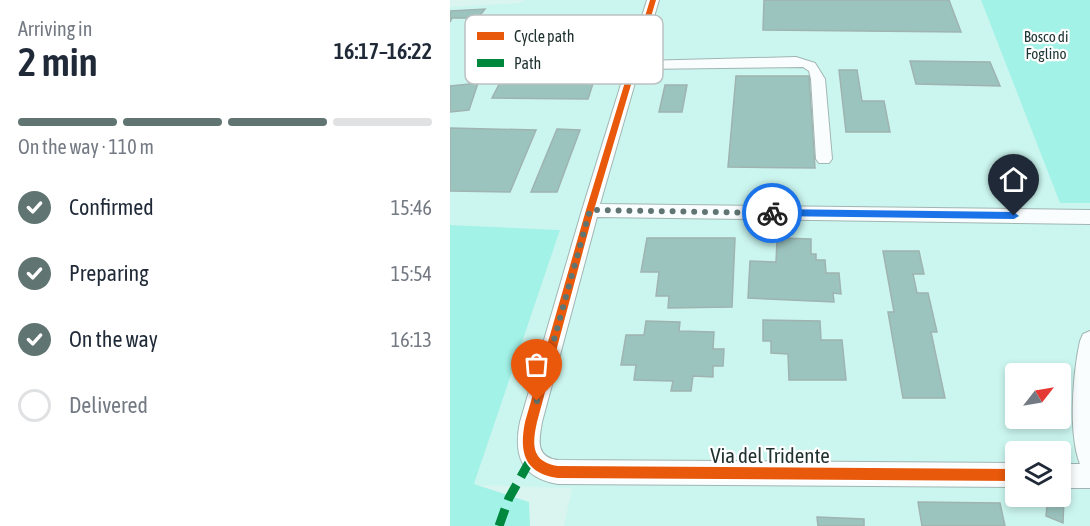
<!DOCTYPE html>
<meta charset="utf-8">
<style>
:root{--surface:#fff;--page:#f6f6f7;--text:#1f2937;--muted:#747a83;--line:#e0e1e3;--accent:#607572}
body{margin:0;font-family:"Asap Condensed",sans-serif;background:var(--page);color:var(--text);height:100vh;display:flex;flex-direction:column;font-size:22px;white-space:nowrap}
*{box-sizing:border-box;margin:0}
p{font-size:20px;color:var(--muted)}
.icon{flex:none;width:33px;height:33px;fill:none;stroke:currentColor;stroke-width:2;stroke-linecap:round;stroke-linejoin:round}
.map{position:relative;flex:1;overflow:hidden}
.details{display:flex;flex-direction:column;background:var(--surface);width:450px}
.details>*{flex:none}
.needle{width:39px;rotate:59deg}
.controls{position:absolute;left:555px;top:363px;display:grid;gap:12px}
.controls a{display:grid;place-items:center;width:66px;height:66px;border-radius:6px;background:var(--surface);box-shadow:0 3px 9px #0003;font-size:30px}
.pin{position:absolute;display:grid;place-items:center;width:51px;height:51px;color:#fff;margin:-62px -26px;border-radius:50% 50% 50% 0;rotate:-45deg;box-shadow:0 0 6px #0007}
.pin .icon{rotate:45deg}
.courier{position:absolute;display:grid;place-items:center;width:60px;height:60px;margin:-30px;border:4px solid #1a73e8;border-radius:50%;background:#fff;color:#222;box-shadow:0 2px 8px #0007}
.overview em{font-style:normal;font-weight:600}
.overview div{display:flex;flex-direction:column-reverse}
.overview{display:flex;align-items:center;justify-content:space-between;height:102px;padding:0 18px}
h1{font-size:39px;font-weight:600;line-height:45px}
.bar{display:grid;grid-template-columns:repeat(4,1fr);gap:9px 6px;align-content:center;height:72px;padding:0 18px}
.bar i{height:8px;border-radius:4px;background:var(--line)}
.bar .on{background:var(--accent)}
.bar p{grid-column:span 4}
ol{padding:0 18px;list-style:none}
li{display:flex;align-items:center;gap:18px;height:66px}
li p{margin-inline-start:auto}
li .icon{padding:6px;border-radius:50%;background:var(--accent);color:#fff;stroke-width:4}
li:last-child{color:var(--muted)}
li i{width:33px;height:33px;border:3px solid var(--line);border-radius:50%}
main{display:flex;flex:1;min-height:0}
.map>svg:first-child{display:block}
.built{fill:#cbf6ef;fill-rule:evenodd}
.green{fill:#a2f2e7}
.building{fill:#9cc4bf;stroke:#9fb3b0;stroke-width:1.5}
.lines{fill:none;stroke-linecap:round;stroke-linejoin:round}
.minor-casing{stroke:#a1b5b2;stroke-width:2}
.minor{fill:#f9fdfd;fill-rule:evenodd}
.quiet{stroke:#00873e;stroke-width:9;stroke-dasharray:18 9;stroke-linecap:butt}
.cycleway-casing{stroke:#fff;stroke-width:4}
.cycleway{fill:#e8590c;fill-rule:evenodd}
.route{fill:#1a73e8}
.done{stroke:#607572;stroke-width:6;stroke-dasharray:0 10.8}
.labels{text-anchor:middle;stroke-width:4.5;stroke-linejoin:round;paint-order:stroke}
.far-park-label{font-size:15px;fill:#203835;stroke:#fff}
.near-street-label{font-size:21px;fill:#1f312f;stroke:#fff}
.key{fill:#fff;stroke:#bcc1c1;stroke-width:1.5}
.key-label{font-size:16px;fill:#1f312f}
</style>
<main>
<section class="details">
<div class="overview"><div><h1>2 min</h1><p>Arriving in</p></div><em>16:17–16:22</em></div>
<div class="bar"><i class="on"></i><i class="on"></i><i class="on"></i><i></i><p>On the way · 110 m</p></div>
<ol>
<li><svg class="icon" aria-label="check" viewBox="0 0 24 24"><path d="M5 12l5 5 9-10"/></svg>Confirmed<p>15:46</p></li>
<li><svg class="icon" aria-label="check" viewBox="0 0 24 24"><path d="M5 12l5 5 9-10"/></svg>Preparing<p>15:54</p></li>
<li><svg class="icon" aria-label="check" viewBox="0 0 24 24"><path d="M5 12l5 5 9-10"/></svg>On the way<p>16:13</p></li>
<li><i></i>Delivered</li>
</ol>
</section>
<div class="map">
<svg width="640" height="526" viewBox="0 0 640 526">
<rect width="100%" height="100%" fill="#daf4ef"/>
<path class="built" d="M75,0H531L610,203H640V526H114L122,488L24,485L110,230L0,225V7L70,3ZM566,374H610V418H566ZM566,452H610V496H566Z"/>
<g class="green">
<polygon points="531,0 640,0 640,203 610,203"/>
<polygon points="0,225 110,230 24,484 79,502 80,526 0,526"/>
</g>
<g class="building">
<polygon points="314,0 499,0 511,32 313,30"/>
<polygon points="35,9 28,18 2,18 0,22 0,11"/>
<polygon points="72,40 157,40 138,99 42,98"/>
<polygon points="460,61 540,62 550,86 466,84"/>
<polygon points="389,70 407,70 412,101 434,101 440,132 396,132"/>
<polygon points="286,76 359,76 365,168 278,167"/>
<polygon points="28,83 19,110 0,112 0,86"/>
<polygon points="215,85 237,85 232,112 209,112"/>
<polygon points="0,128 86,130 60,192 0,191"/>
<polygon points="107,129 130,130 107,192 81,192"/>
<polygon points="197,238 285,238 282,307 218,308 219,296 206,296 209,272 191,272"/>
<polygon points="332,238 361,239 361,254 366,254 366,260 375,260 376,273 389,273 391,294 383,293 384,302 298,298 300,261 326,262 327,241 332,242"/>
<polygon points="433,251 469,251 474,274 463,274 467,293 478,293 487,332 481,332 495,398 453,398 438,312 444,312"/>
<polygon points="313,320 370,321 371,340 392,340 396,380 339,380 338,354 321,353 321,341 313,341"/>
<polygon points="196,321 230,322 229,331 264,332 263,349 274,349 273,366 263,366 263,377 243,376 241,391 221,391 223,381 184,380 186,365 171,365 176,335 194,335"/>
<polygon points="598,496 614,497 613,523 596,516"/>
<polygon points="468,502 550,503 555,526 472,526"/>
<polygon points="367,517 414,519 414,526 368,526"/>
</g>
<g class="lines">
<g class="minor-casing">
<g id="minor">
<path d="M197,0H209L191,61L346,57L365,63L375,79L382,159L379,163H369L366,159L361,79L359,71L353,67L189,69L150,204L640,210V224L147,217L92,422C89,440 85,457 108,460L566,463V487L108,484C72,478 63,456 70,422L132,210Z"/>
<path d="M640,331V488H610V464H630C618,433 623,373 630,341L633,334Z"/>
</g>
</g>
<use href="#minor" class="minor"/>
<polyline class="quiet" points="49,526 59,498 82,457"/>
<g class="cycleway-casing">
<path id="cycleway" d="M200,0H206L144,210L87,422C82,444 81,462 108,466L566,469V481L108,478C74,473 69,452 75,422L136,210Z"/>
</g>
<use href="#cycleway" class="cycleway"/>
</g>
<polygon class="route" points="322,209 564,212 569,216 564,219 322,216 317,213"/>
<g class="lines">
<polyline class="done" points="87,401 140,210 322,213"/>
</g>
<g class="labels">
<g class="far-park-label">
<text x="596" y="42">Bosco di<tspan x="596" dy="17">Foglino</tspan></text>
</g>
<g class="near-street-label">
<text x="320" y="463">Via del Tridente</text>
</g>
</g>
<rect x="15" y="15" width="198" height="69" rx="9" class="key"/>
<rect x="27" y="32" width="27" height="8" fill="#e8590c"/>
<rect x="27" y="59" width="27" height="8" fill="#00873e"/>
<g class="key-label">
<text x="64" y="42">Cycle path</text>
<text x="64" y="69">Path</text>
</g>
</svg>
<div class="controls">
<a><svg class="needle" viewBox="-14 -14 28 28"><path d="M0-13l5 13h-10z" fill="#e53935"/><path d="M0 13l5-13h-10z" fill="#747a83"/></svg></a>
<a><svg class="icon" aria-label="layers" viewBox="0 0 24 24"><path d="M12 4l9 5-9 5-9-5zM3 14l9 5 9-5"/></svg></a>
</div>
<div class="pin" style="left:87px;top:401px;background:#ea580c"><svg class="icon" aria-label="bag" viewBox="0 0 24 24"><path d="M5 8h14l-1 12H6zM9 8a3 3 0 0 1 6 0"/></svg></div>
<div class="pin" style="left:564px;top:216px;background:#1f2937"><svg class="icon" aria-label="home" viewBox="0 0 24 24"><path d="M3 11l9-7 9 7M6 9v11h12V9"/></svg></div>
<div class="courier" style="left:322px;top:213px"><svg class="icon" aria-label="bike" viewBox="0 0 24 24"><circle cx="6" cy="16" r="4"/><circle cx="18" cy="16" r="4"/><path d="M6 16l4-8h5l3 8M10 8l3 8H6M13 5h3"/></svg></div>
</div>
</main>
